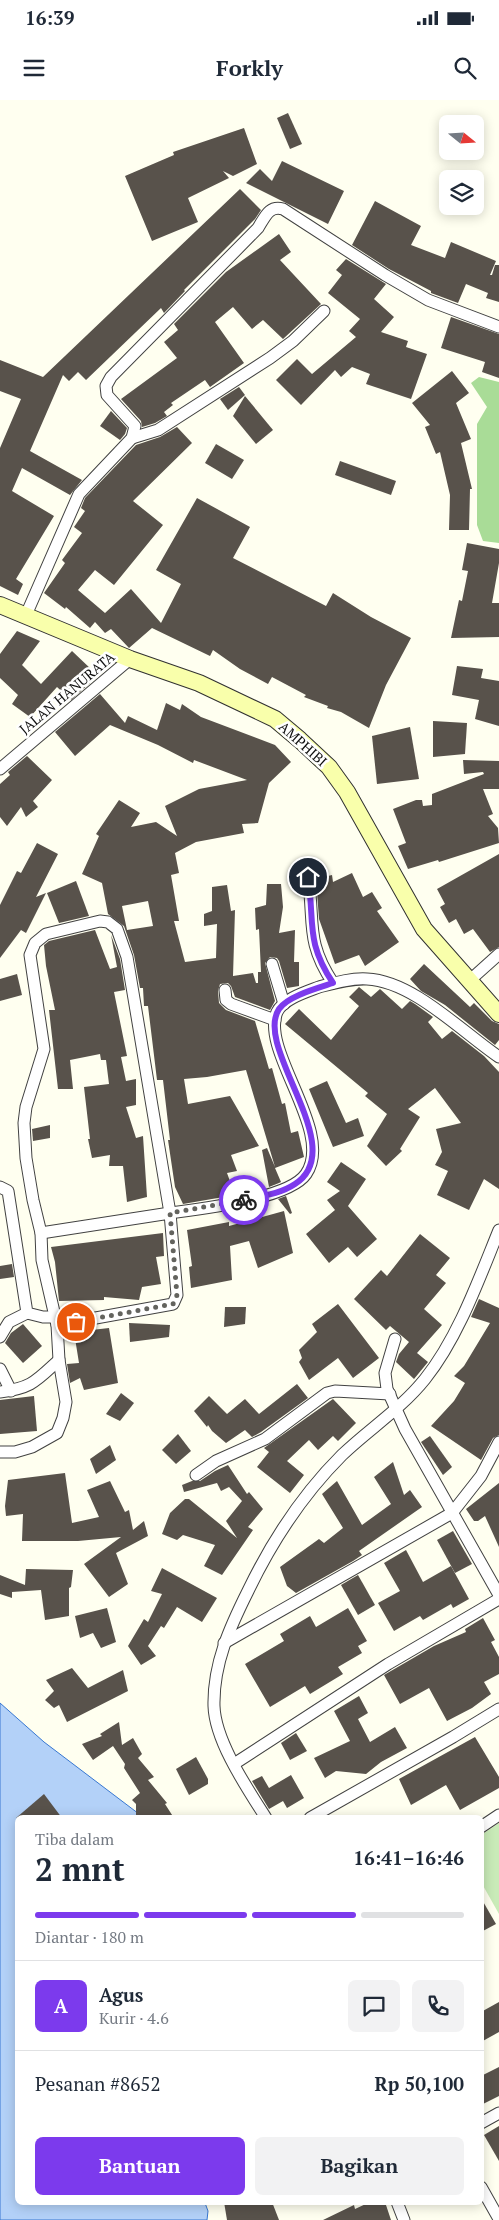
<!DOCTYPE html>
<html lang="id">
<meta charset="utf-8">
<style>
:root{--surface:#fff;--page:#f2f2f3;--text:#1f2937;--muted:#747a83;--line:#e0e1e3;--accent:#7c3aed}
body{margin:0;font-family:"PT Serif",serif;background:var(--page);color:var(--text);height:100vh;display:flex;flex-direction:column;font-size:19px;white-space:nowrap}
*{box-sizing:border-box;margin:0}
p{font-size:16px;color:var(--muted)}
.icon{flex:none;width:28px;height:28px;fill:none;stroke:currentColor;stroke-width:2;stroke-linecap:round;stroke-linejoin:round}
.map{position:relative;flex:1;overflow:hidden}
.side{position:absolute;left:15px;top:1715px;width:469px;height:390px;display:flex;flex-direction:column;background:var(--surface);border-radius:8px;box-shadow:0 2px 12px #0003}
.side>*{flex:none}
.needle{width:32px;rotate:108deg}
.controls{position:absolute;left:439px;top:15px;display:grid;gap:10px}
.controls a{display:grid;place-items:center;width:45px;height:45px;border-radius:8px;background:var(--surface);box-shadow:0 2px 12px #0003;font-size:25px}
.pin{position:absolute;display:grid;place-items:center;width:42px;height:42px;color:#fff;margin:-21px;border:2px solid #fff;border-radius:50%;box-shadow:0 1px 5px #0007}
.courier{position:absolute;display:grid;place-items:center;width:50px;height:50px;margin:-25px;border:4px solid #7c3aed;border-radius:50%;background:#fff;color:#222;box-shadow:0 1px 6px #0007}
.headline em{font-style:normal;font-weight:800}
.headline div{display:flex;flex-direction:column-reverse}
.headline{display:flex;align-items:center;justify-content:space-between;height:85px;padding:0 20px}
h1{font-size:32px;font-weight:800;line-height:38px}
.bar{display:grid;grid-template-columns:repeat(4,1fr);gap:8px 5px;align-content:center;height:60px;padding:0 20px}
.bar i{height:6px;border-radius:4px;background:var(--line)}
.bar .on{background:var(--accent)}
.bar p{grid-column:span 4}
.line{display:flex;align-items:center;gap:12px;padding:0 20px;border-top:1px solid var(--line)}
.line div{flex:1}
.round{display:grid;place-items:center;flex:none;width:52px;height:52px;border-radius:8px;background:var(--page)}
.primary-button{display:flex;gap:10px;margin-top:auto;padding:10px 20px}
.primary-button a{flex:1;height:58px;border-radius:8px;background:var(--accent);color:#fff;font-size:20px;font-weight:800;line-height:58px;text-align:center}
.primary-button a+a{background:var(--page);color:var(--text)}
.status{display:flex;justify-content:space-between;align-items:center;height:35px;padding:0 25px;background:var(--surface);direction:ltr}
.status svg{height:14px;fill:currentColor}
header{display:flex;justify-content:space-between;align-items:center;height:65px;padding:0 20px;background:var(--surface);font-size:22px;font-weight:800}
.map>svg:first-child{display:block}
.green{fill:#c9ebb8}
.forest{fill:#a9dc97}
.water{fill:#b3d1f8;stroke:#3877d1}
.building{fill:#58524b;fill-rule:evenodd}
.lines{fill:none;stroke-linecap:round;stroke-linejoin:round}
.street-casing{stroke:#424242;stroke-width:13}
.secondary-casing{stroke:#313131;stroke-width:18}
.street{stroke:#fff;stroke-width:11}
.secondary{stroke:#f9ffab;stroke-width:16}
.done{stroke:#63635e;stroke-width:5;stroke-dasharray:0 9}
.route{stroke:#7c3aed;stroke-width:6}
.labels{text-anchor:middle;stroke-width:5;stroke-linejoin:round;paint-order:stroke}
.street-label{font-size:14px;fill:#0f0f0f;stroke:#fff}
</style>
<div class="status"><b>16:39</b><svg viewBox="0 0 49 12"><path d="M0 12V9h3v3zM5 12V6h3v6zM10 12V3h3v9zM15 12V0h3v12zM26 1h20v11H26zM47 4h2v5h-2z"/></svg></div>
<header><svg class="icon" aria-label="menu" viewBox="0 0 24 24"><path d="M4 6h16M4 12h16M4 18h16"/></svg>Forkly<svg class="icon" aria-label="search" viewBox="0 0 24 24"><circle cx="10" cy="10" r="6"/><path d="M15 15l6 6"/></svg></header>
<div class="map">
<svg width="499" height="2120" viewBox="0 0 499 2120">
<rect width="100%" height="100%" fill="#fffff0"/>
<polygon class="green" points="499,1723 499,1814 481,1782 481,1735"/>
<polygon class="forest" points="479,277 499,282 499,443 483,441 477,425 477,324 487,307 471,283"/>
<polygon class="water" points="0,1603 44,1642 143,1717 18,1718 18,2102 205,2103 208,2111 207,2120 0,2120"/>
<g class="building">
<polygon points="288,13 302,44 290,49 277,18"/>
<polygon points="244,28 257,64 233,76 223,71 229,78 188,98 198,122 152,141 125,76 174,55 173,52"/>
<polygon points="282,61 344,91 328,124 246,83 260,69 272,81"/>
<polygon points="240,89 261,110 255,119 184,190 185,191 164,213 161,208 86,280 78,272 69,281 63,275 30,351 82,380 70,395 22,368 12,391 54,416 16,479 23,484 18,495 0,486 0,348 21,299 0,291 0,260 43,277"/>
<polygon points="375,101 421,126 411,145 445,158 451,142 496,161 490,175 492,175 495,165 499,165 499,202 486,198 488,193 466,184 458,203 431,193 431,191 389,169 352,145"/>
<polygon points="279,134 291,152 280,160 321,204 283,239 263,220 252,229 233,207 215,222 244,263 210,287 205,280 171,303 173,305 164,312 167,316 155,323 142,327 141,321 121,299 177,258 164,242 178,230 174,224 226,172"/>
<polygon points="346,159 386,184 374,199 394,217 381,232 408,241 406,247 427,254 411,299 366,284 370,274 352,267 341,277 335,270 301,305 276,280 297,259 312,274 356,237 349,231 360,219 328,193 342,175 336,170"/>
<polygon points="451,217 499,234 499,278 482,272 485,262 441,248"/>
<polygon points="452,271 469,293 456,303 471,339 461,343 472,389 470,389 469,430 449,430 450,395 440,352 436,354 425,327 430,325 412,303"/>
<polygon points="239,287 245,295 228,310 220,299"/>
<polygon points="245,296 273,330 256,344 233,316"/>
<polygon points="111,311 127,328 125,334 120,340 100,326"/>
<polygon points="177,327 192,343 133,401 163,425 114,485 95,470 78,490 105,513 131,489 161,523 181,484 156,470 197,398 250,427 233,458 326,506 333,493 371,517 411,538 386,585 369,628 341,612 327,608 328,606 304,597 306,595 272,577 268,584 240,569 213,550 210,556 152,528 129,548 111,529 105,533 95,522 90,528 66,507 65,509 44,493 65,463 62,460 82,433 74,427 85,411 81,408 85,398 136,345 160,337"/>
<polygon points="216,344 244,360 232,379 205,363"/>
<polygon points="340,361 396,381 391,395 335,375"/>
<polygon points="467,443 499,449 499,463 492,503 499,503 499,537 451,538 459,500 462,501 468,471 462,470"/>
<polygon points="17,531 40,541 22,565 41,584 72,551 92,570 85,577 90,583 71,600 57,587 30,617 12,604 18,595 0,578 0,554"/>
<polygon points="457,566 483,569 481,578 499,581 499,626 475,619 479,600 452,595"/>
<path d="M100,594L125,623L128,616L157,630L166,603L180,610L182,604L201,617L275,645L291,662L269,683L258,723L242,724L244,733L196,742L175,753L179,773L171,775L179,821H174L185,862L216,858L217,824L204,826V814L212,811V787L227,785L231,811L235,810L233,876L253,873L256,883H258V872H261L259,829L256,830L255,808L266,805L267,784H281L283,807L279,833L295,830L294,862H299V886L287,888L279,861L277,858L270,857L265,863L275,901L270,910L235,897L231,886L228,883L220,884L218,891L219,903L226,910L255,921L269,969L272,968L282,1004L285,1003L291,1033L298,1031L304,1057L275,1068L281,1082L279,1083L269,1087L262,1050L267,1048L275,1067L246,970L207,977L184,979L188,1004L230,996L259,1046L231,1055L237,1071L227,1073L235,1095L183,1104L175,1087L168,1040H170L163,980H157L148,906H144L143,888H140L134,855L124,826L108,814L102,783L82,774L99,736L96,734L119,700L140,713L131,727L156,722L177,736L165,706L199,689L247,680L194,660L193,663L158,645L110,625L75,656L55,632ZM148,801L153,826L127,830L122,806Z"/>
<polygon points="433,621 467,623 465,654 433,657"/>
<polygon points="410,627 419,679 377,684 372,636"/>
<polygon points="27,656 52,680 33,701 38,707 26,717 21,707 7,726 0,717 0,684 10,675 8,672"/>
<polygon points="463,660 499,661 499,689 483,689 493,714 488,716 498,728 499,743 439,762 438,760 408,769 398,746 406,743 393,709 416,700 422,700 423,706 432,705 432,694 484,674 483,672 464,674"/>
<polygon points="37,743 58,754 36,797 46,793 26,833 21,830 0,858 0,805 17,771 21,773"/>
<polygon points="499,754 499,847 490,852 473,829 464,834 456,819 449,823 440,807 445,804 437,789"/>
<polygon points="352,773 363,797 372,792 382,808 377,811 399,842 365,866 359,855 335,864 319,819 316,779 332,775 333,782"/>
<polygon points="76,781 89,816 59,823 47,793"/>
<polygon points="95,830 110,869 117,867 111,835 120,859 125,890 114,892 127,956 121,957 126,981 136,979 136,1005 126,1007 136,1038 143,1036 147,1097 127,1102 123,1066 109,1066 110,1055 92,1058 88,1039 90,1039 84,987 109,984 106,960 101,960 100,954 70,960 73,989 58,989 49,910 55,910 46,866 44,845 49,841"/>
<polygon points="424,864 470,907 474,903 492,921 499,924 499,940 495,945 445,905 421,891 410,879"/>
<polygon points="17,874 22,895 0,901 0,879"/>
<polygon points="359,887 371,897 380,889 402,909 410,901 415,904 433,917 428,922 442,939 452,931 484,956 499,972 499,1089 484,1079 469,1110 437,1095 448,1071 435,1065 442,1052 436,1029 461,1023 435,988 408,1009 420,1017 400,1049 402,1051 386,1066 367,1046 387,1014 365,996 368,993 285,924 299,909 331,940 359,906 349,897"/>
<polygon points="327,981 346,1023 358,1018 364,1036 333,1047 309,989"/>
<polygon points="50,1025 50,1038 33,1041 32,1029"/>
<polygon points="341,1062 366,1079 348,1106 377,1139 357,1157 348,1147 329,1163 306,1134 335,1110 327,1100 340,1091 327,1082"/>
<polygon points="286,1096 292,1113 290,1114 278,1099"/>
<polygon points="284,1111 293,1153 258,1168 249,1141 230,1146 232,1180 191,1188 189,1167 192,1166 187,1130 229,1122 229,1126"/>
<polygon points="163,1133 164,1156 156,1157 161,1184 142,1187 139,1200 104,1197 104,1200 59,1201 55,1162 51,1147"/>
<polygon points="420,1134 450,1158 436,1175 446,1183 424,1209 442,1225 417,1253 428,1262 414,1279 396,1262 399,1254 409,1242 390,1226 386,1230 354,1199 381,1170 387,1176"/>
<polygon points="12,1164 14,1177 0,1179 0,1166"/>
<polygon points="479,1199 499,1208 499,1335 493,1338 481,1360 431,1326 454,1301 465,1283 454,1276 464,1266 490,1223 471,1217"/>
<polygon points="338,1204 379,1258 353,1278 338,1258 309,1280 299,1262 302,1258 299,1250 317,1232 312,1224"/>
<polygon points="225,1207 246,1207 245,1224 224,1227"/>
<polygon points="129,1223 170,1225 169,1237 130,1242"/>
<polygon points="23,1224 42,1246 23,1263 5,1243 11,1233"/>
<polygon points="109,1228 118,1283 84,1290 80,1278 70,1283 67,1264 79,1263 74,1232"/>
<polygon points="297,1284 308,1298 261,1332 252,1337 245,1330 226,1343 212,1331 208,1325 207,1327 194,1311 209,1296 227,1314 245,1299 259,1314"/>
<polygon points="121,1293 134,1303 120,1321 106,1314"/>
<polygon points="34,1296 37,1331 0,1334 0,1300"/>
<polygon points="333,1299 356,1323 338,1341 333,1336 318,1350 309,1340 287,1361 304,1375 290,1393 257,1367 269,1352 264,1348"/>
<polygon points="178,1334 191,1351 176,1364 162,1350"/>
<polygon points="430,1336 452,1367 443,1375 421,1342"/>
<polygon points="110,1345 116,1360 96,1374 90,1359"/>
<polygon points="393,1362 404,1395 410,1390 422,1407 359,1451 362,1455 353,1461 296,1493 287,1486 280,1467 319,1439 324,1443 343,1428 322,1394 337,1381 362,1425 391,1404 374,1377"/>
<polygon points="228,1365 247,1394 249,1392 263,1409 248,1427 253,1430 222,1475 204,1466 215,1445 183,1435 177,1440 162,1434 170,1413 185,1399 189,1399 237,1438 226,1421 242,1401 229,1387 221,1391 217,1383 184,1392 182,1385 192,1381 200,1381 215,1371"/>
<polygon points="65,1373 72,1423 99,1417 87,1390 110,1381 125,1412 129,1410 133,1430 144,1421 148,1436 116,1453 128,1484 109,1497 84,1464 121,1437 78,1441 22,1441 23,1414 6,1416 5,1406 8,1380"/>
<polygon points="499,1383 499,1447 485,1416 478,1421 474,1421 466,1409"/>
<polygon points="453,1431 472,1464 455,1473 437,1440"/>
<polygon points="406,1450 423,1482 451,1466 469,1499 453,1508 451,1504 423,1520 420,1516 394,1531 378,1503 400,1491 384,1463"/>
<polygon points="162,1468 217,1498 202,1522 177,1507 164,1528 161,1526 148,1546 156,1556 141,1565 128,1546 144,1519 148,1522 162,1494 151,1491"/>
<polygon points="26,1469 73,1470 71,1487 69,1488 69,1516 45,1520 41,1490 12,1492 12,1498 0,1494 0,1475 25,1485"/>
<polygon points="358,1475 375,1505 358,1515 341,1485"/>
<polygon points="107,1508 116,1542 101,1548 93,1533 80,1538 75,1516"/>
<polygon points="348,1508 367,1541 358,1546 362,1553 338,1567 343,1574 310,1594 305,1586 270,1607 245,1564 284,1541 280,1534 310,1516 316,1527"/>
<polygon points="483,1518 495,1540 491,1542 499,1557 499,1574 484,1582 491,1594 472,1608 447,1621 429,1588 400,1604 384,1575 434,1546 466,1532 465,1529"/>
<polygon points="72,1568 88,1588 123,1570 128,1591 67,1622 59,1605 54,1608 45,1600 54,1591 46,1580"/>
<polygon points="359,1596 368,1613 358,1619 370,1642 395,1627 407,1648 381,1662 366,1674 336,1671 325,1678 314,1658 350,1641 334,1611"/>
<polygon points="119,1622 122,1645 133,1638 142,1654 138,1658 154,1677 148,1680 167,1703 165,1704 174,1718 136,1718 136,1704 132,1700 140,1693 124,1668 125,1664 113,1646 93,1660 82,1644 102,1636 100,1634"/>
<polygon points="296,1633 307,1651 290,1660 281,1643"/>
<polygon points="475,1637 499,1677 499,1688 460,1710 446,1685 411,1705 399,1679"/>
<polygon points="196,1657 208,1679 208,1684 189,1695 176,1669"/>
<polygon points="291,1675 304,1698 287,1708 283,1701 269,1709 252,1681 262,1676 269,1688"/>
<polygon points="44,1694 62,1718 16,1718"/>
<polygon points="481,1798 496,1824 481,1832"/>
<polygon points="499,1902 499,1932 481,1942 481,1912"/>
<polygon points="499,1967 499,1996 481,2005 481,1976"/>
<polygon points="499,2026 499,2061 484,2035"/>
<polygon points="224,2102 272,2102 279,2120 227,2120"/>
<polygon points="370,2102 385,2102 391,2120 323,2120 354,2105 355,2109"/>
</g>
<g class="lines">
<g class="street-casing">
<g id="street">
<polyline points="132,338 158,330 270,258 293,241 324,211"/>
<path d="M26,515L79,394L132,338L135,326L107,295L106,286L111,277L258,128C265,117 269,105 283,109L385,175L428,200L499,227"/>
<polyline points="0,669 130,559"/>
<path d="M308,777C315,822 305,841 333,883"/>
<polyline points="272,864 284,904"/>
<polyline points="469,881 499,854"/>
<polyline points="225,890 226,900 231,904 275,920"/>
<polyline points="0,1087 8,1091 27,1213 43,1217 55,1217"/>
<polyline points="41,1133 170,1113 177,1195 173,1204 57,1225"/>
<polyline points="0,1237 9,1222 27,1213"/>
<polyline points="395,1239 385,1273 387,1289 405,1329 499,1495"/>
<polyline points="0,1269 11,1291"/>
<path d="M0,1292C32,1288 36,1281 59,1260"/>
<path d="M0,1352H15L32,1347L57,1333L63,1318L66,1302L59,1260L57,1225L42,1160L41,1133L33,1100L26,1058L24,1023L26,1007L44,949L30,855L35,843L46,834L100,821L108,822L117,829L127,857L170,1113C200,1109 289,1099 306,1074C335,1032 260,951 277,912C283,899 306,892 319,887C334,883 351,878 367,879C413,881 462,932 499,957"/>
<polyline points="196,1375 216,1361 265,1339 327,1293 335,1291 390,1294"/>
<polyline points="224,1543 452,1413 481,1376 499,1342"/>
<polyline points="234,1664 388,1564 499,1499"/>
<path d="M266,1718C247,1688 215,1641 214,1606C213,1564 230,1527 248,1491C272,1441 302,1395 342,1355C369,1329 401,1309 425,1279C458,1238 479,1179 499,1130"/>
<polyline points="310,1718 453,1637 499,1609"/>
<polyline points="481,1727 499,1715"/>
<polyline points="481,2023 499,2013"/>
<polyline points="481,2087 499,2119"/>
<polyline points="397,2102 404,2120"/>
</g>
</g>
<g class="secondary-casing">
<polyline id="secondary" points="0,505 130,559 199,583 275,619 300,640 329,667 347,692 424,829 499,914"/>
</g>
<use href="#street" class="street"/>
<use href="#secondary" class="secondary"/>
</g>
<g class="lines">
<polyline class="done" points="76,1222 173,1204 177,1195 170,1113 244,1100"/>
<path class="route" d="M244,1100C262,1096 280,1094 295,1084C351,1048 253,948 279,909C288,896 318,888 333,883C305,841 315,822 308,777"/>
</g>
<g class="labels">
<g class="street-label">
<text transform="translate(67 593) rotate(-40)" y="5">JALAN HANURATA</text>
<text transform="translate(303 644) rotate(42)" y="5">AMPHIBI</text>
</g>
</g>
</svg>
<div class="controls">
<a><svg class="needle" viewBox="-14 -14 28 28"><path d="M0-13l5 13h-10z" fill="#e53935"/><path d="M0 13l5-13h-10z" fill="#747a83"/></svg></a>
<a><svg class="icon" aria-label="layers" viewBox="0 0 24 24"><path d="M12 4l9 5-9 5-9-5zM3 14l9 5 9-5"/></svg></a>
</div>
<div class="pin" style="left:76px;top:1222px;background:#ea580c"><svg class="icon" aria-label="bag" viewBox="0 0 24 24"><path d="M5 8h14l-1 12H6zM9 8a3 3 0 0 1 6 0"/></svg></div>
<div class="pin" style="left:308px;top:777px;background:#1f2937"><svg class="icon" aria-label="home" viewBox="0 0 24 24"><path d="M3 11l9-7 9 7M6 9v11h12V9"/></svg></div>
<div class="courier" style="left:244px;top:1100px"><svg class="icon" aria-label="bike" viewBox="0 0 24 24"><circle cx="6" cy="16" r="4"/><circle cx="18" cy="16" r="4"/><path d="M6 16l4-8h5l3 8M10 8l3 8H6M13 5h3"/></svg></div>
<section class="side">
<div class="headline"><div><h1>2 mnt</h1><p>Tiba dalam</p></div><em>16:41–16:46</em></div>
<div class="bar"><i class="on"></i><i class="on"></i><i class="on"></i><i></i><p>Diantar · 180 m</p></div>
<div class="line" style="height:90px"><b class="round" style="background:var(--accent);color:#fff">A</b><div><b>Agus</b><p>Kurir · 4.6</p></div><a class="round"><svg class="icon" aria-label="chat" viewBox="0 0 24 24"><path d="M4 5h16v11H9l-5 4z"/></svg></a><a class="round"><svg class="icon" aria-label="phone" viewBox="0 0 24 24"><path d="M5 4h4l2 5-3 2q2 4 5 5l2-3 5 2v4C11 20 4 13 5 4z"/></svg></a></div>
<div class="line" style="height:65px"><div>Pesanan #8652</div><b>Rp 50,100</b></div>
<div class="primary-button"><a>Bantuan</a><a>Bagikan</a></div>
</section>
</div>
